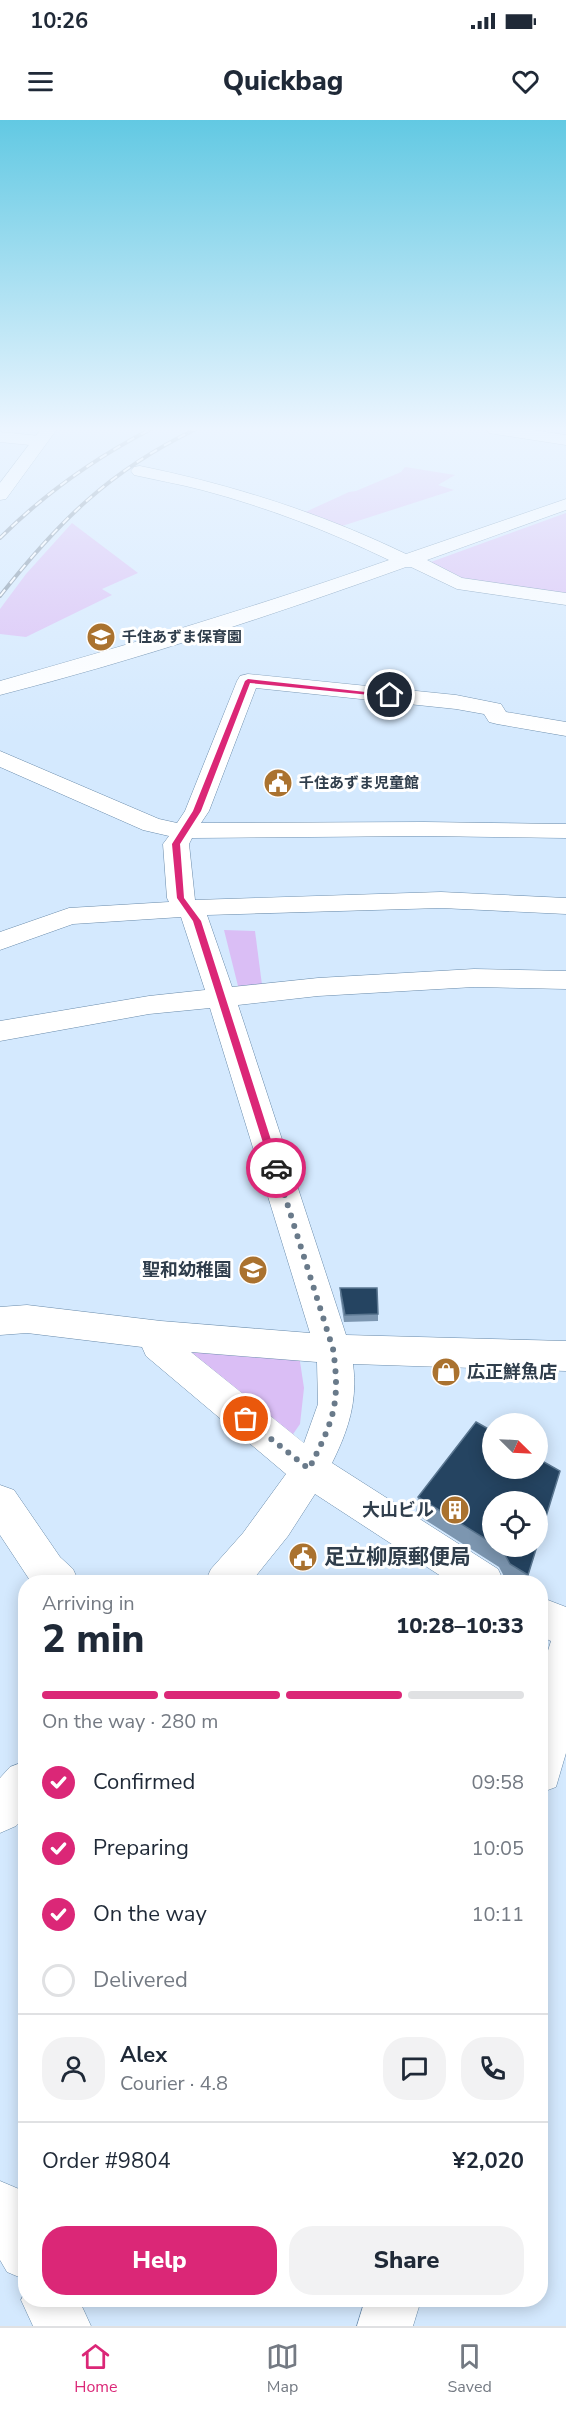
<!DOCTYPE html>
<meta charset="utf-8">
<style>
:root{--surface:#fff;--page:#f2f2f3;--text:#1f2937;--muted:#747a83;--line:#e0e1e3;--accent:#db2777}
body{margin:0;font-family:"Nunito Sans","Noto Sans JP",sans-serif;background:var(--page);color:var(--text);height:100vh;display:flex;flex-direction:column;font-size:22px;white-space:nowrap}
*{box-sizing:border-box;margin:0}
p{font-size:20px;color:var(--muted)}
.icon{flex:none;width:33px;height:33px;fill:none;stroke:currentColor;stroke-width:2;stroke-linecap:round;stroke-linejoin:round}
.map{position:relative;flex:1;overflow:hidden}
.sheet{position:absolute;left:18px;top:1455px;width:530px;height:732px;display:flex;flex-direction:column;background:var(--surface);border-radius:24px;box-shadow:0 3px 15px #0003}
.sheet>*{flex:none}
.needle{width:39px;rotate:114deg}
.buttons{position:absolute;left:482px;top:1293px;display:grid;gap:12px}
.buttons a{display:grid;place-items:center;width:66px;height:66px;border-radius:50%;background:var(--surface);box-shadow:0 3px 15px #0003;font-size:30px}
.pin{position:absolute;display:grid;place-items:center;width:51px;height:51px;color:#fff;margin:-26px;border:3px solid #fff;border-radius:50%;box-shadow:0 2px 6px #0007}
.courier{position:absolute;display:grid;place-items:center;width:60px;height:60px;margin:-30px;border:4px solid #db2777;border-radius:50%;background:#fff;color:#222;box-shadow:0 2px 8px #0007}
.headline em{font-style:normal;font-weight:800}
.headline div{display:flex;flex-direction:column-reverse}
.headline{display:flex;align-items:center;justify-content:space-between;height:102px;padding:0 24px}
h1{font-size:39px;font-weight:800;line-height:45px}
.bar{display:grid;grid-template-columns:repeat(4,1fr);gap:9px 6px;align-content:center;height:72px;padding:0 24px}
.bar i{height:8px;border-radius:4px;background:var(--line)}
.bar .active{background:var(--accent)}
.bar p{grid-column:span 4}
.line{display:flex;align-items:center;gap:15px;padding:0 24px;border-top:2px solid var(--line)}
.line div{flex:1}
.round{display:grid;place-items:center;flex:none;width:63px;height:63px;border-radius:24px;background:var(--page)}
ol{padding:0 24px;list-style:none}
li{display:flex;align-items:center;gap:18px;height:66px}
li p{margin-inline-start:auto}
li .icon{padding:6px;border-radius:50%;background:var(--accent);color:#fff;stroke-width:4}
li:last-child{color:var(--muted)}
li i{width:33px;height:33px;border:3px solid var(--line);border-radius:50%}
.primary-button{display:flex;gap:12px;margin-top:auto;padding:12px 24px}
.primary-button a{flex:1;height:69px;border-radius:24px;background:var(--accent);color:#fff;font-size:24px;font-weight:800;line-height:69px;text-align:center}
.primary-button a+a{background:var(--page);color:var(--text)}
.status{display:flex;justify-content:space-between;align-items:center;height:42px;padding:0 30px;background:var(--surface);direction:ltr}
.status svg{height:16px;fill:currentColor}
header{display:flex;justify-content:space-between;align-items:center;height:78px;padding:0 24px;background:var(--surface);font-size:27px;font-weight:800}
.tab-bar{display:flex;justify-content:space-around;align-items:center;height:84px;border-top:2px solid var(--line);background:var(--surface);font-size:16px;color:var(--muted)}
.tab-bar a{display:grid;justify-items:center;gap:3px}
.tab-bar .active{color:var(--accent)}
.map>svg:first-child{display:block}
.green{fill:#dabef5}
.lines{fill:none;stroke-linecap:round;stroke-linejoin:round}
.minor-casing{stroke:#698bab;stroke-width:1}
.major-casing{stroke:#698bab;stroke-width:1}
.minor{fill:#fff;fill-rule:evenodd}
.major{fill:#fff;fill-rule:evenodd}
.rail-casing{stroke:#7e8fa0;stroke-width:4}
.rail{stroke:#fff;stroke-width:2;stroke-dasharray:8;stroke-linecap:butt}
.wall{fill:#7c96b0;fill-rule:evenodd}
.building{fill:#254461;stroke:#5a7690;stroke-width:1.5}
.route{fill:#db2777}
.done{stroke:#697a8a;stroke-width:6;stroke-dasharray:0 10.8}
.labels{text-anchor:middle;stroke-width:6;stroke-linejoin:round;paint-order:stroke}
.far-poi-label{font-size:15px;font-weight:bold;fill:#303e4c;stroke:#fff;text-anchor:start}
.poi-label{font-size:18px;font-weight:bold;fill:#303e4c;stroke:#fff;text-anchor:end}
.near-poi-label{font-size:21px;font-weight:bold;fill:#303e4c;stroke:#fff;text-anchor:start}
</style>
<div class="status"><b>10:26</b><svg viewBox="0 0 49 12"><path d="M0 12V9h3v3zM5 12V6h3v6zM10 12V3h3v9zM15 12V0h3v12zM26 1h20v11H26zM47 4h2v5h-2z"/></svg></div>
<header><svg class="icon" aria-label="menu" viewBox="0 0 24 24"><path d="M4 6h16M4 12h16M4 18h16"/></svg>Quickbag<svg class="icon" aria-label="heart" viewBox="0 0 24 24"><path d="M12 20l-8-8c-3-5 5-10 8-4 3-6 11-1 8 4z"/></svg></header>
<div class="map">
<svg width="566" height="2206" viewBox="0 0 566 2206">
<rect width="100%" height="100%" fill="#d4e9fe"/>
<g class="green">
<polygon points="405,347 455,355 438,365 454,370 339,407 301,394 349,372 356,371 401,352"/>
<polygon points="566,393 566,475 464,459 431,442"/>
<polygon points="72,403 138,453 102,469 112,475 26,517 0,514 0,489 26,454"/>
<polygon points="224,810 255,811 262,865 238,866"/>
<polygon points="185,1227 299,1235 304,1268 300,1304 289,1320"/>
</g>
<g class="lines">
<g class="minor-casing">
<g id="minor">
<polygon points="487,309 526,309 566,315 566,325 495,314 489,313"/>
<polygon points="0,312 40,316 48,321 40,326 0,322"/>
<path d="M140,346C233,365 321,393 406,434L566,379V390L427,440L462,458L566,473V485L457,469L411,447H406C273,495 137,540 0,575V561C131,524 260,486 389,440C329,411 266,387 202,370C179,364 156,360 134,355L131,351L134,347Z"/>
<path d="M248,554L456,575L501,584L506,592L566,602V616L497,604L489,602L484,594L456,589L256,568L209,691L201,703L424,702L566,704V718L424,716L192,718L189,724L195,780L441,772L566,778V794L441,788L207,795L232,867L318,858L474,849L566,851V869L474,867L318,876L238,885L346,1215L566,1221V1251L353,1244C358,1281 348,1311 332,1343L498,1449L504,1462H450L315,1374L288,1416L251,1462H205L211,1449L243,1413L286,1354L146,1236L142,1227L27,1213L0,1215V1187L27,1185L161,1201L310,1213L210,888L149,894L0,921V901L149,876L205,870L181,797L73,804L0,830V812L69,788L169,782L167,778L163,724L169,716L143,710L0,647V631L159,699L177,703L185,691L237,561L240,556ZM191,1232L317,1242L318,1284L304,1323Z"/>
<polygon points="0,1365 14,1370 60,1437 73,1449 79,1462 31,1462 0,1415"/>
<polygon points="540,1477 566,1487 566,1633 556,1667 540,1673 540,1556 551,1521 540,1516"/>
<polygon points="26,1641 26,1696 16,1706 0,1713 0,1658 10,1647"/>
<polygon points="0,2061 19,2069 26,2080 26,2160 7,2152 0,2140"/>
<polygon points="26,2170 26,2180 79,2180 91,2206 33,2206 21,2180"/>
<polygon points="365,2180 421,2180 413,2206 357,2206"/>
</g>
</g>
<g class="major-casing">
<polygon id="major" points="41,309 57,309 6,379 0,380 0,363"/>
</g>
<use href="#minor" class="minor"/>
<use href="#major" class="major"/>
<g class="rail-casing">
<g id="rail">
<path d="M0,418C45,373 95,338 151,309"/>
<path d="M0,476C59,401 109,351 196,309"/>
</g>
</g>
<use href="#rail" class="rail"/>
</g>
<g class="wall">
<polygon points="340,1168 378,1194 378,1201 344,1202 340,1175"/>
<path d="M560,1351L526,1462H509L506,1460L499,1447L416,1394L418,1377ZM492,1382L537,1426H492Z"/>
</g>
<g class="building">
<polygon points="340,1168 377,1168 378,1194 345,1195"/>
<polygon points="476,1302 492,1311 492,1348 537,1348 537,1338 560,1351 537,1426 537,1382 492,1382 492,1423 418,1377"/>
<polygon points="497,1426 537,1426 528,1455 510,1444 503,1431"/>
</g>
<linearGradient id="sky" x2="0" y2="1"><stop stop-color="#62c9e3"/><stop offset="0.5" stop-color="#ecf5ff"/><stop offset="1" stop-color="#ecf5ff" stop-opacity="0"/></linearGradient>
<rect width="566" height="618" fill="url(#sky)"/>
<polygon class="route" points="248,559 393,575 390,577 250,563 201,691 180,724 184,778 201,801 280,1048 276,1051 271,1048 193,801 177,778 172,724 193,691 245,561"/>
<g class="lines">
<path class="done" d="M246,1299L309,1349C333,1301 341,1284 333,1229L276,1048"/>
</g>
<defs>
<g id="school-disc" transform="scale(1.5)"><circle r="9.5" fill="#aa722f" stroke="#fff"/><path d="M0-5L7-2L0 1L-7-2ZM-4 1L0 2.5L4 1V4Q0 6-4 4Z" fill="#fff"/></g>
<g id="civic-disc" transform="scale(1.5)"><circle r="9.5" fill="#aa722f" stroke="#fff"/><path d="M-.6-6.5H3V-4.5H.6V-3L4-1V1h2V6H-6V1h2V-1L-.6-3ZM-1.2 2.5V6h2.4V2.5Z" fill="#fff"/></g>
<g id="shop-disc" transform="scale(1.5)"><circle r="9.5" fill="#aa722f" stroke="#fff"/><path d="M-5-2.5h2.3a2.7 3.5 0 0 1 5.4 0H5L5.5 6h-11ZM-1.5-2.5h3a1.5 2.3 0 0 0-3 0Z" fill="#fff"/></g>
<g id="building-disc" transform="scale(1.5)"><circle r="9.5" fill="#aa722f" stroke="#fff"/><path d="M-4-6H4V6H1V3H-1V6H-4ZM-2.5-4.3h1.7v1.8h-1.7ZM.8-4.3h1.7v1.8H.8ZM-2.5-1h1.7V.8h-1.7ZM.8-1h1.7V.8H.8Z" fill="#fff"/></g>
</defs>
<g fill-rule="evenodd">
<use href="#school-disc" x="101" y="517"/>
<use href="#civic-disc" x="278" y="663"/>
<use href="#school-disc" x="253" y="1150"/>
<use href="#shop-disc" x="446" y="1252"/>
<use href="#building-disc" x="455" y="1390"/>
<use href="#civic-disc" x="303" y="1437"/>
</g>
<g class="labels">
<g class="far-poi-label">
<text x="122" y="522">千住あずま保育園</text>
<text x="299" y="668">千住あずま児童館</text>
</g>
<g class="poi-label">
<text x="232" y="1156">聖和幼稚園</text>
<text x="467" y="1258" text-anchor="start">広正鮮魚店</text>
<text x="434" y="1396">大山ビル</text>
</g>
<g class="near-poi-label">
<text x="324" y="1444">足立柳原郵便局</text>
</g>
</g>
</svg>
<div class="buttons">
<a><svg class="needle" viewBox="-14 -14 28 28"><path d="M0-13l5 13h-10z" fill="#e53935"/><path d="M0 13l5-13h-10z" fill="#747a83"/></svg></a>
<a><svg class="icon" aria-label="locate" viewBox="0 0 24 24"><circle cx="12" cy="12" r="6"/><path d="M12 2v4M12 18v4M2 12h4M18 12h4"/></svg></a>
</div>
<div class="pin" style="left:246px;top:1299px;background:#ea580c"><svg class="icon" aria-label="bag" viewBox="0 0 24 24"><path d="M5 8h14l-1 12H6zM9 8a3 3 0 0 1 6 0"/></svg></div>
<div class="pin" style="left:390px;top:575px;background:#1f2937"><svg class="icon" aria-label="home" viewBox="0 0 24 24"><path d="M3 11l9-7 9 7M6 9v11h12V9"/></svg></div>
<div class="courier" style="left:276px;top:1048px"><svg class="icon" aria-label="car" viewBox="0 0 24 24"><path d="M5 17H2v-5l4-1 3-4h7l3 4 3 1v5h-3M9 17h6M6 11h13"/><circle cx="7" cy="17" r="2"/><circle cx="17" cy="17" r="2"/></svg></div>
<section class="sheet">
<div class="headline"><div><h1>2 min</h1><p>Arriving in</p></div><em>10:28–10:33</em></div>
<div class="bar"><i class="active"></i><i class="active"></i><i class="active"></i><i></i><p>On the way · 280 m</p></div>
<ol>
<li><svg class="icon" aria-label="check" viewBox="0 0 24 24"><path d="M5 12l5 5 9-10"/></svg>Confirmed<p>09:58</p></li>
<li><svg class="icon" aria-label="check" viewBox="0 0 24 24"><path d="M5 12l5 5 9-10"/></svg>Preparing<p>10:05</p></li>
<li><svg class="icon" aria-label="check" viewBox="0 0 24 24"><path d="M5 12l5 5 9-10"/></svg>On the way<p>10:11</p></li>
<li><i></i>Delivered</li>
</ol>
<div class="line" style="height:108px"><a class="round"><svg class="icon" aria-label="person" viewBox="0 0 24 24"><circle cx="12" cy="8" r="4"/><path d="M4 21q1-7 8-7t8 7"/></svg></a><div><b>Alex</b><p>Courier · 4.8</p></div><a class="round"><svg class="icon" aria-label="chat" viewBox="0 0 24 24"><path d="M4 5h16v11H9l-5 4z"/></svg></a><a class="round"><svg class="icon" aria-label="phone" viewBox="0 0 24 24"><path d="M5 4h4l2 5-3 2q2 4 5 5l2-3 5 2v4C11 20 4 13 5 4z"/></svg></a></div>
<div class="line" style="height:78px"><div>Order #9804</div><b>¥2,020</b></div>
<div class="primary-button"><a>Help</a><a>Share</a></div>
</section>
</div>
<nav class="tab-bar">
<a class="active"><svg class="icon" aria-label="home" viewBox="0 0 24 24"><path d="M3 11l9-7 9 7M6 9v11h12V9"/></svg>Home</a>
<a><svg class="icon" aria-label="map" viewBox="0 0 24 24"><path d="M3 6l6-2 6 2 6-2v14l-6 2-6-2-6 2zM9 4v14M15 6v14"/></svg>Map</a>
<a><svg class="icon" aria-label="saved" viewBox="0 0 24 24"><path d="M7 4h10v16l-5-4-5 4z"/></svg>Saved</a>
</nav>
